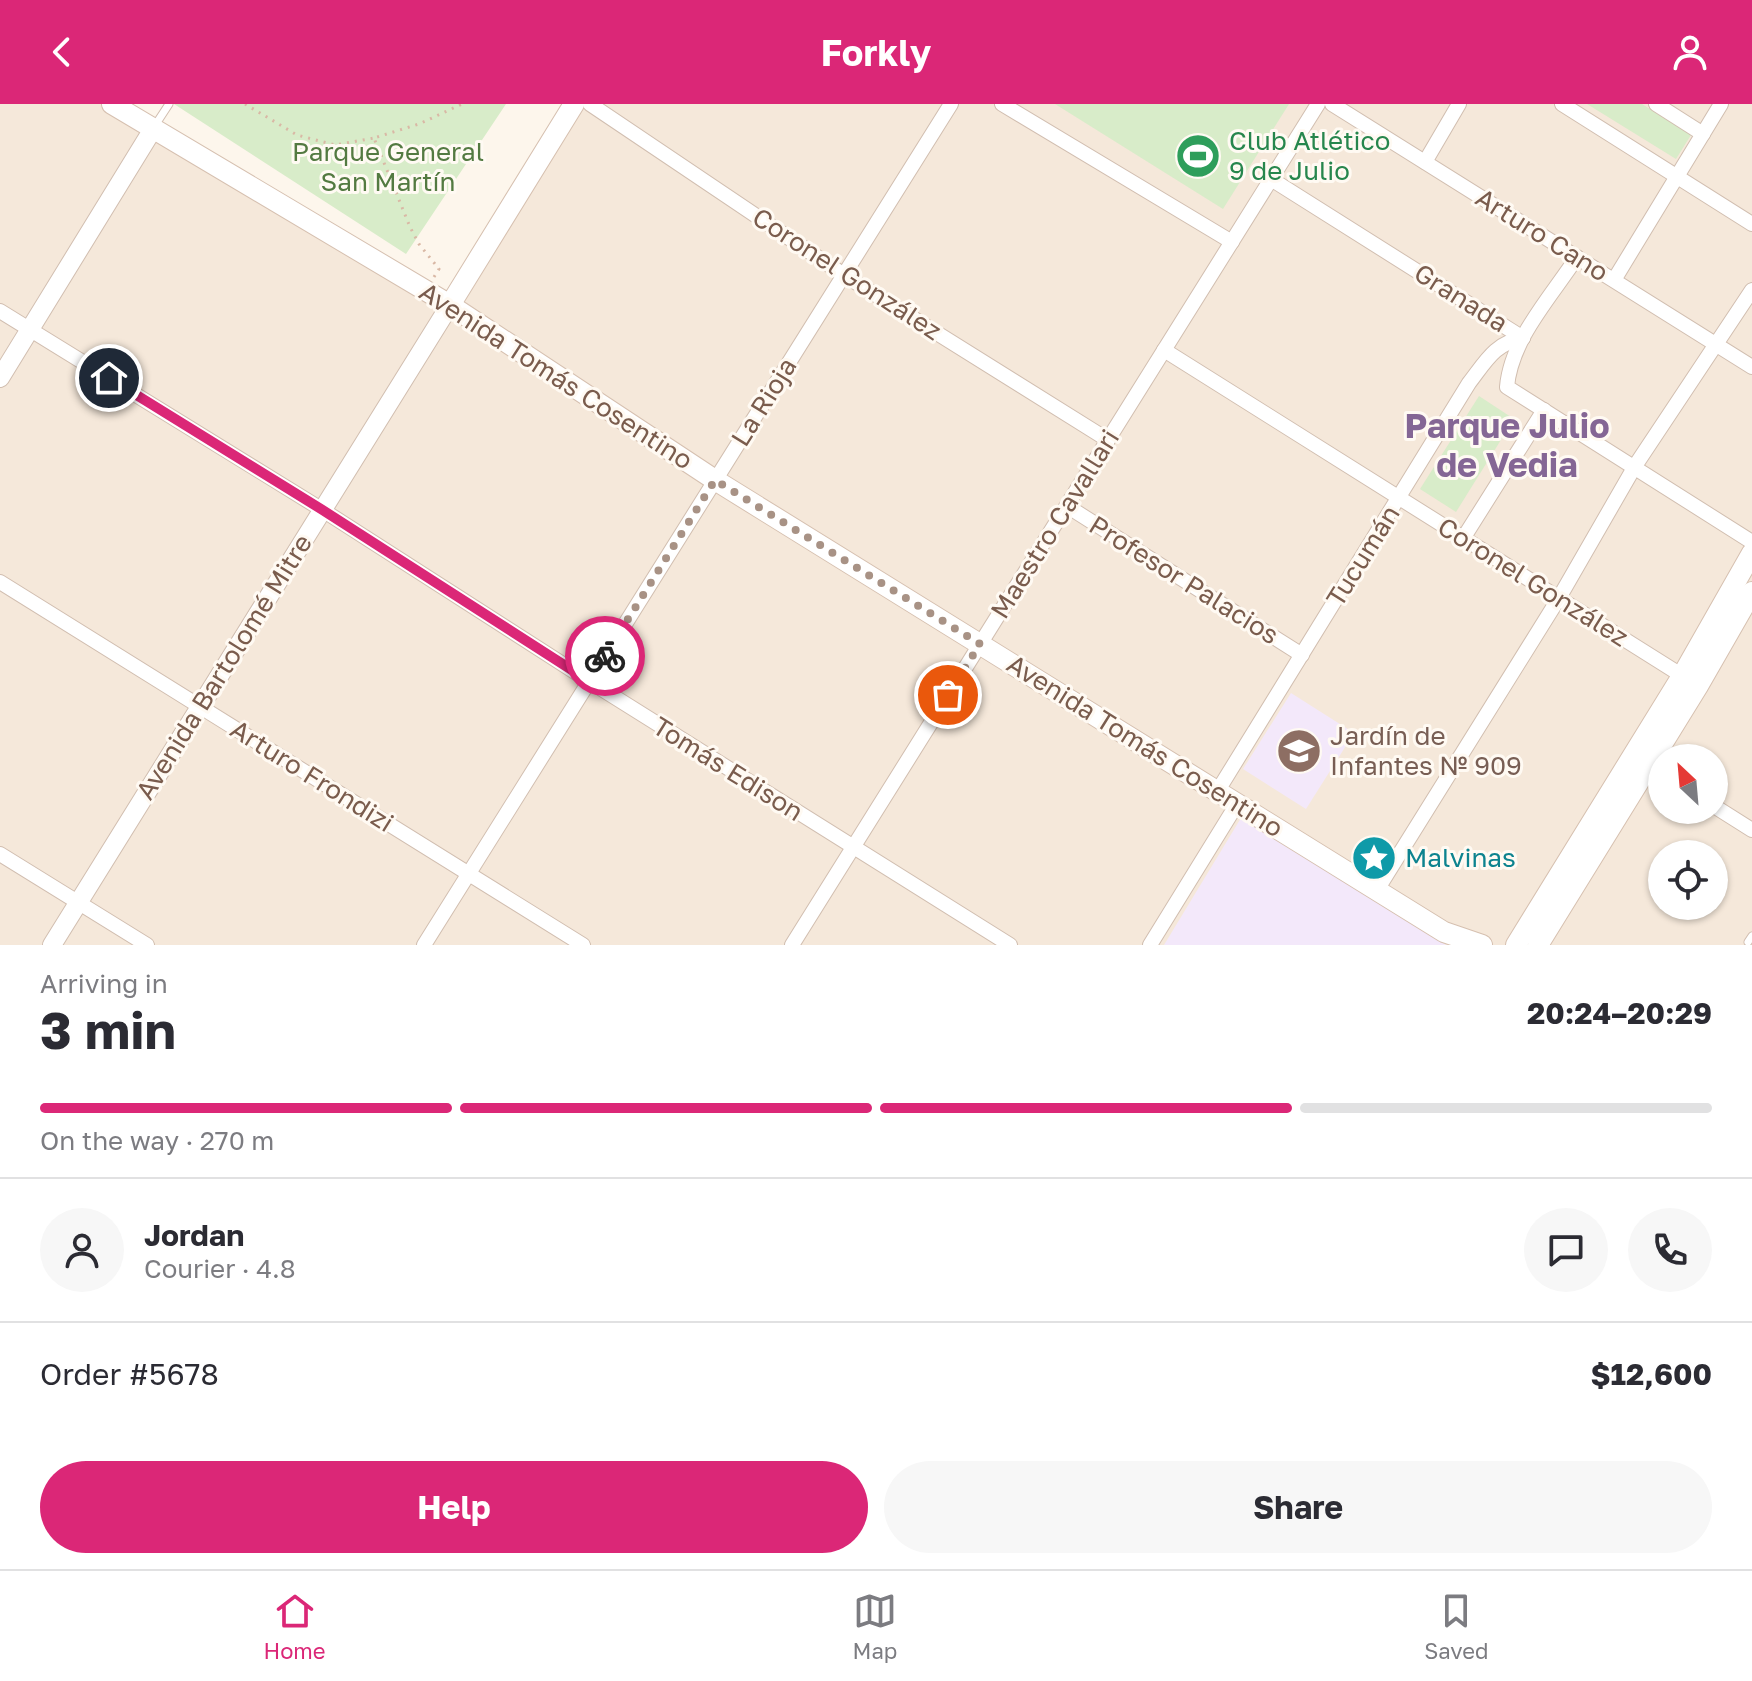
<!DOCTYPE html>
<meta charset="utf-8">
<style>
:root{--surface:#fff;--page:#f7f7f7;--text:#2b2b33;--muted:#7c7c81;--line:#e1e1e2;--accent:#db2777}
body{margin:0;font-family:"Golos Text",sans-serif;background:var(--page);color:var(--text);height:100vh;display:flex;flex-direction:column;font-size:30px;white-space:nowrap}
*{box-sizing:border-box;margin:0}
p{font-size:26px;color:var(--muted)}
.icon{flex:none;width:44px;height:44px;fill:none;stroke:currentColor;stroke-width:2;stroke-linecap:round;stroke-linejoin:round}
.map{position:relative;height:841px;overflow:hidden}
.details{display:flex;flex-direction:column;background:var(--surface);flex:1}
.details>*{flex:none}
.needle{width:52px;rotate:334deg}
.fabs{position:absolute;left:1648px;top:640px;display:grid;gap:16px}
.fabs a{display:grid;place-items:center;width:80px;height:80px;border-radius:50%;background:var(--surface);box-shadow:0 2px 6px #0004;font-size:40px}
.pin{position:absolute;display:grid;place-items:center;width:68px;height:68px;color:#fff;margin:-34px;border:4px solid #fff;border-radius:50%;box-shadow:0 2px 8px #0007}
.courier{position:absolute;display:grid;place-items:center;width:80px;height:80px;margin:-40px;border:6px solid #db2777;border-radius:50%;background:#fff;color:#222;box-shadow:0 2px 10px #0007}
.summary em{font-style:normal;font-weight:700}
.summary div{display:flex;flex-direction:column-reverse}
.summary{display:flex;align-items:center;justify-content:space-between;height:136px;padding:0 40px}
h1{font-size:52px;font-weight:700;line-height:60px}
.bar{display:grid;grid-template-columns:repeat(4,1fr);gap:12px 8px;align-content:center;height:96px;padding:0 40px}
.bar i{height:10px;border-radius:6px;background:var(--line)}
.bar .on{background:var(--accent)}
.bar p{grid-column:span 4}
.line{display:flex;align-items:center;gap:20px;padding:0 40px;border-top:2px solid var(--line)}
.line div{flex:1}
.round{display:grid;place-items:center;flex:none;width:84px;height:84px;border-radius:42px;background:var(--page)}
.action{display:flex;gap:16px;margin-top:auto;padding:16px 40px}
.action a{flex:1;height:92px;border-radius:48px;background:var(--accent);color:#fff;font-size:32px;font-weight:700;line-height:92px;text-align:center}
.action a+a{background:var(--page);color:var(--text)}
header{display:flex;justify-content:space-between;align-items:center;height:104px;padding:0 40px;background:var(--accent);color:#fff;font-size:36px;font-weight:700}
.tab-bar{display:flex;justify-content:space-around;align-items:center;height:112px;border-top:2px solid var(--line);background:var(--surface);font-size:22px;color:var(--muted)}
.tab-bar a{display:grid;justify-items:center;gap:4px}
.tab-bar .on{color:var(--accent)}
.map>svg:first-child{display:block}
.residential{fill:#f5e8da;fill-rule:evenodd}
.education{fill:#f3e8fa}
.green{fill:#d8ecc9}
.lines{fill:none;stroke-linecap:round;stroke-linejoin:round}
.service-casing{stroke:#d1beb0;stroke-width:9}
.minor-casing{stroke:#d1beb0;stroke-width:16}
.tertiary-casing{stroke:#d1beb0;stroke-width:20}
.secondary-casing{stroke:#d6c0b0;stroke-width:22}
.path{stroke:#d9b8a5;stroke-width:3;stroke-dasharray:2 6;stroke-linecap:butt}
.service{stroke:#fff;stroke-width:7}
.minor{stroke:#fff;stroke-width:14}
.tertiary{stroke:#fff;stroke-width:18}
.secondary{stroke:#fff;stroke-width:20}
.done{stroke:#a89285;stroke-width:8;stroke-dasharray:0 14.4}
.route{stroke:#db2777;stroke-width:10}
.labels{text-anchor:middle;stroke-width:6;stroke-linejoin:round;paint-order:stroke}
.leisure-label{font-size:26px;fill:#27864d;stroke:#fffaf3;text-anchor:start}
.park-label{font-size:26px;fill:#537a41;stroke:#fffaf3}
.street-label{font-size:26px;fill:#7a5c4d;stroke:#fffaf3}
.education-label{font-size:26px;fill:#785e54;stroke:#fffaf3;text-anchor:start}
.culture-label{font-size:26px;fill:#0d838f;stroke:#fffaf3;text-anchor:start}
.district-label{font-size:34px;font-weight:bold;fill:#846695;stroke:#fffaf3}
</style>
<header><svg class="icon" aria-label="back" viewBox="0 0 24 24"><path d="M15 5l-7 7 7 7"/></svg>Forkly<svg class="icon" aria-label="person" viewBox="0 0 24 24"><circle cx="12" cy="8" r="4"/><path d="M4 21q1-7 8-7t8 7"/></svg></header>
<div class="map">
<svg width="1752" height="841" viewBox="0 0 1752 841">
<rect width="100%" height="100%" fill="#fdf6ec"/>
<path class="residential" d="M0,0H112L450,200L574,0H1752V841H0ZM1662,654H1714V706H1662ZM1662,750H1714V802H1662Z"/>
<g class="education">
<polygon points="1291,589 1354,629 1306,705 1243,665"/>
<polygon points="1241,714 1446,841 1164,841"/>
</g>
<g class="green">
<polygon points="174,0 506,0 406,150"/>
<polygon points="1055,0 1289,0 1223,105"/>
<polygon points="1587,0 1642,0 1691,31 1676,55"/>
<polygon points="1479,292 1514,315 1456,408 1420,385"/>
</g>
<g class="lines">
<g class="service-casing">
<g id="service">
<polyline points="154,23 169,0"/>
<polyline points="1748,838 1752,832"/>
</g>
</g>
<g class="minor-casing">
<g id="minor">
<polyline points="590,0 844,171 1108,336"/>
<polyline points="1002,0 1232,138"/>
<polyline points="1332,0 1752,263"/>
<polyline points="1562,0 1752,120"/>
<polyline points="1656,0 1703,30"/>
<polyline points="1425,58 1459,0"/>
<polyline points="1271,75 1523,234"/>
<path d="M1577,153C1551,193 1511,235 1507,283L1752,438"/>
<polyline points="1614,176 1721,0"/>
<polyline points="0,207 321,405 589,577 1010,841"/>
<polyline points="1164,246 1689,576"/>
<polyline points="1067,402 1302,551"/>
<polyline points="1464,433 1544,306"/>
<polyline points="0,478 583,841"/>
<path d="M1217,688L1469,279C1486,257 1495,239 1523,234"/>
<polyline points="1714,702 1752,726"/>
<polyline points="0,750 147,841"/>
<polyline points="1377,786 1559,494 1635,362 1752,186"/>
<polyline points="424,841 951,0"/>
<polyline points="792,841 1318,0"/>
<polyline points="1150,841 1237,700"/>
</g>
</g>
<g class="tertiary-casing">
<g id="tertiary">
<polyline points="0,274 153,25"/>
<polyline points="52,841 450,201"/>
</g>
</g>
<g class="secondary-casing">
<g id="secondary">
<polyline points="112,0 450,201 715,376 1444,828 1482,841"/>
<polyline points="450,201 574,0"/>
<polyline points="1516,841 1682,572 1752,449"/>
<polyline points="1538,841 1698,582 1752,488"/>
</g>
</g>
<g class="path">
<polyline points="245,0 297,31 335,41 374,34"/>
<polyline points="434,173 439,165 419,140 410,123 374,34 419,20 462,0"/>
</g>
<use href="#service" class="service"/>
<use href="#minor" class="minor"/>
<use href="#tertiary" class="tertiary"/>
<use href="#secondary" class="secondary"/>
</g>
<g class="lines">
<polyline class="done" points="605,552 715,376 980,540 948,591"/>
<polyline class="route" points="109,274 321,405 589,577 605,552"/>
</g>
<defs>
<g id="stadium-disc" transform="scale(2.3)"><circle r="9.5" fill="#2e9e5b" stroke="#fffaf3"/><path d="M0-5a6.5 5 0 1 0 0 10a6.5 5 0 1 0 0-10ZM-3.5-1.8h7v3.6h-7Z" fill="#fff"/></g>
<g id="school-disc" transform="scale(2.3)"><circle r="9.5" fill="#8d6e63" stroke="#fffaf3"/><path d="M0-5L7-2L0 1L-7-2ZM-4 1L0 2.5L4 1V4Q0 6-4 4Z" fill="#fff"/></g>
<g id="sight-disc" transform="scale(2.3)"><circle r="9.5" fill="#0f9aa8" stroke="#fffaf3"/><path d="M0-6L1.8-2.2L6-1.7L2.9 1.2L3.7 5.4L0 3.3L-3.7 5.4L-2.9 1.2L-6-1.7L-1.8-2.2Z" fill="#fff"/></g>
</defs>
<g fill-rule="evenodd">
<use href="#stadium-disc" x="1198" y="52"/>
<use href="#school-disc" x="1299" y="647"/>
<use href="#sight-disc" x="1374" y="754"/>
</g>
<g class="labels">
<g class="leisure-label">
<text x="1229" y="46">Club Atlético<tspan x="1229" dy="30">9 de Julio</tspan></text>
</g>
<g class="park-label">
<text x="388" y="57">Parque General<tspan x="388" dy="30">San Martín</tspan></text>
</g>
<g class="street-label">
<text transform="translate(1542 131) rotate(32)" y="9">Arturo Cano</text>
<text transform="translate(847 170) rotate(33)" y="9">Coronel González</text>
<text transform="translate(1461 194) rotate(32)" y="9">Granada</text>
<text transform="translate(556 272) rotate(33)" y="9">Avenida Tomás Cosentino</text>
<text transform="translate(764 298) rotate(-58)" y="9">La Rioja</text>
<text transform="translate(1055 420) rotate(-58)" y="9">Maestro Cavallari</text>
<text transform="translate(1363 452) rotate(-58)" y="9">Tucumán</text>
<text transform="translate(1184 476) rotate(32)" y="9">Profesor Palacios</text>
<text transform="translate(1533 478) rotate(32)" y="9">Coronel González</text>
<text transform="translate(224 563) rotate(-58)" y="9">Avenida Bartolomé Mitre</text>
<text transform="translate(1145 642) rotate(32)" y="9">Avenida Tomás Cosentino</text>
<text transform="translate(728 665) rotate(32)" y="9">Tomás Edison</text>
<text transform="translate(312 672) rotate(32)" y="9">Arturo Frondizi</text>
</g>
<g class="education-label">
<text x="1330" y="641">Jardín de<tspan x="1330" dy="30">Infantes № 909</tspan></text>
</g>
<g class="culture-label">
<text x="1405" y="763">Malvinas</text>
</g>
<g class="district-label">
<text x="1507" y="334">Parque Julio<tspan x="1507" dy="39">de Vedia</tspan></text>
</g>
</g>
</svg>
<div class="fabs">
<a><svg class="needle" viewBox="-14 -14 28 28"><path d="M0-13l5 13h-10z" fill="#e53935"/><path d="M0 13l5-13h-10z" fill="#7c7c81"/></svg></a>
<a><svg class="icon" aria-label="locate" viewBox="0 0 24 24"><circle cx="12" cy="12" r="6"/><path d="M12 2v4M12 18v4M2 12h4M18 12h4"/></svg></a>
</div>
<div class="pin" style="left:948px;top:591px;background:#ea580c"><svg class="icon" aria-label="bag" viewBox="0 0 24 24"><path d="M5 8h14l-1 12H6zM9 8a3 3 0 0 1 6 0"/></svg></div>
<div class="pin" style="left:109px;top:274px;background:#1f2937"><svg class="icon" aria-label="home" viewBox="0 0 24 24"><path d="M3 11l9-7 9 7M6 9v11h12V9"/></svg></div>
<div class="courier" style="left:605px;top:552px"><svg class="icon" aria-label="bike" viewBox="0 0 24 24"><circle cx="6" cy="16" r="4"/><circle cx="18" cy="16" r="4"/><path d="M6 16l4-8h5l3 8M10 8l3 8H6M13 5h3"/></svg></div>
</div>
<section class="details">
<div class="summary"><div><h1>3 min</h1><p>Arriving in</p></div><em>20:24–20:29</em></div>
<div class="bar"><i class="on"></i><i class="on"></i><i class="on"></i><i></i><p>On the way · 270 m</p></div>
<div class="line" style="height:144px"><a class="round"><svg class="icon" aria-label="person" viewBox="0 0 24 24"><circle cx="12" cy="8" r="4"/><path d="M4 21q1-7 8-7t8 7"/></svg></a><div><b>Jordan</b><p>Courier · 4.8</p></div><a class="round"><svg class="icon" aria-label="chat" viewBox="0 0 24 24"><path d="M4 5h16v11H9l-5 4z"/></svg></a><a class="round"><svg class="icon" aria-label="phone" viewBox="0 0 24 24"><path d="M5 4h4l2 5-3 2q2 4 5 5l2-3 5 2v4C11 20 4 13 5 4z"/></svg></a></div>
<div class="line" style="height:104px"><div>Order #5678</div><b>$12,600</b></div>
<div class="action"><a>Help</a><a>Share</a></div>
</section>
<nav class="tab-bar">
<a class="on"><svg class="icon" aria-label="home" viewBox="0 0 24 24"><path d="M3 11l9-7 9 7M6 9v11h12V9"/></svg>Home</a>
<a><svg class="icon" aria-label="map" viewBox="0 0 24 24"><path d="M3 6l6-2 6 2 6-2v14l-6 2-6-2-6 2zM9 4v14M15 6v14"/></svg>Map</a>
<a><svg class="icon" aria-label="saved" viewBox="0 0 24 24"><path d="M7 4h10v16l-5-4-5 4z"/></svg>Saved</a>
</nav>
